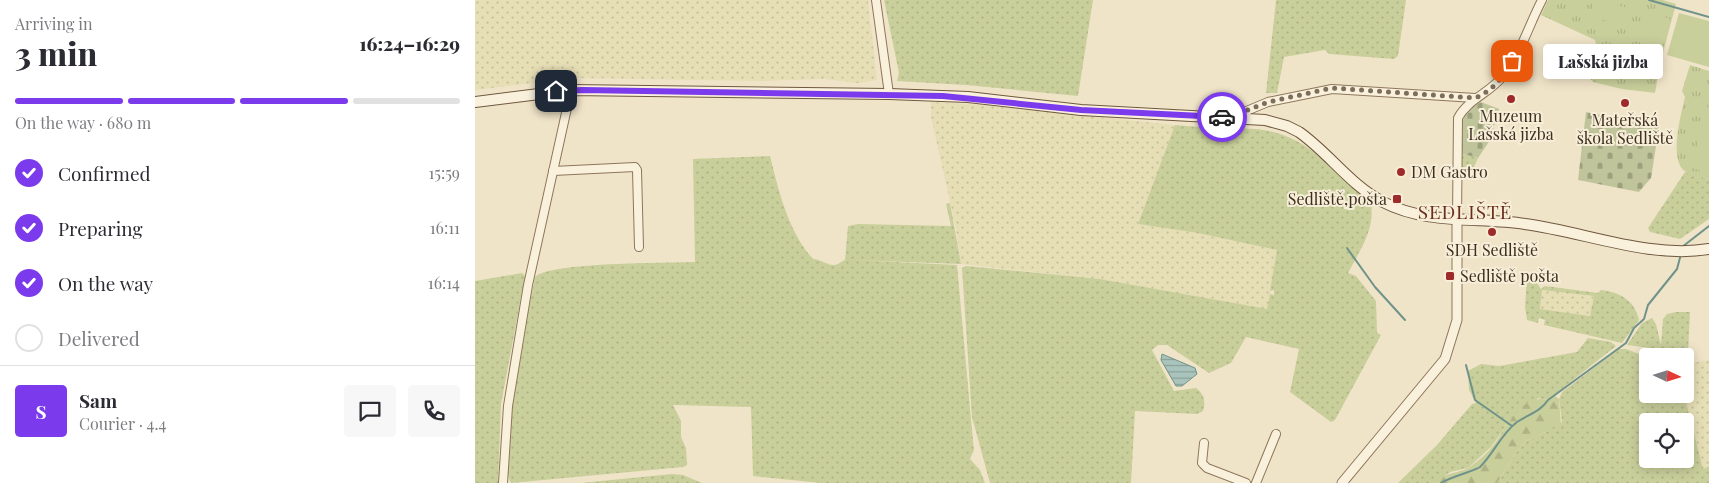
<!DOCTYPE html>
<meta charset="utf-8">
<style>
:root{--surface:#fff;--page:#f7f7f7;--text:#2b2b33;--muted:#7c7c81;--line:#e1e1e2;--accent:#7c3aed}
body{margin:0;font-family:"Playfair Display",serif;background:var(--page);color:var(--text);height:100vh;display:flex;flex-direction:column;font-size:19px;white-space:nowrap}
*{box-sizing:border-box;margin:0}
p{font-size:16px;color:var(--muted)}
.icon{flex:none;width:28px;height:28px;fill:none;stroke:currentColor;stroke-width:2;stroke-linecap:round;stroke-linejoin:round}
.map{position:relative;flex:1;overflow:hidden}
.side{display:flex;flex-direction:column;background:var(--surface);width:475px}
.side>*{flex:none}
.needle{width:32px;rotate:94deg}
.tools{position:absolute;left:1164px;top:348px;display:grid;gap:10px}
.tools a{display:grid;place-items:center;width:55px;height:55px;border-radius:5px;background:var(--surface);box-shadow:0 2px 12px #0003;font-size:25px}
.pin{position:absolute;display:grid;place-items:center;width:42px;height:42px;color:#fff;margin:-21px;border-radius:10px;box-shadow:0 2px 8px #0006}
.courier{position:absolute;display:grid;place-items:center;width:50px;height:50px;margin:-25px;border:4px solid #7c3aed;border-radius:50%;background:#fff;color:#222;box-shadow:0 1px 6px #0007}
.bubble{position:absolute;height:35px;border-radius:5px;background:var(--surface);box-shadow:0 2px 12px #0003;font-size:16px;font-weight:800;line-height:35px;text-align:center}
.headline em{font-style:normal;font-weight:800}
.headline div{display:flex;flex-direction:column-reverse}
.headline{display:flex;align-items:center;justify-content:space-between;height:85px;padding:0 15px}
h1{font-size:32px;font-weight:800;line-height:38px}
.bar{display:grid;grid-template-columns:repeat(4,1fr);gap:8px 5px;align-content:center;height:60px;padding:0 15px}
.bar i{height:6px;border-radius:4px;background:var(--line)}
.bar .selected{background:var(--accent)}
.bar p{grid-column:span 4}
.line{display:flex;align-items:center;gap:12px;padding:0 15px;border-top:1px solid var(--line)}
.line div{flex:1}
.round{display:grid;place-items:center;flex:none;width:52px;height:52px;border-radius:5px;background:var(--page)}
ol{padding:0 15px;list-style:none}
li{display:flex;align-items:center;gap:15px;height:55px}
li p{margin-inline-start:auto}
li .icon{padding:5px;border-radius:50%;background:var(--accent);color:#fff;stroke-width:4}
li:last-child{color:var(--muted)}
li i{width:28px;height:28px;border:2px solid var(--line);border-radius:50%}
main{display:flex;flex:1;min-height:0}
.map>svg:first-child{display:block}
.farmland{fill:url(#farmland-dots)}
.grass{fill:url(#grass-dots);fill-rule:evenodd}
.forest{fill:url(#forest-firs)}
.cemetery{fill:url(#cemetery-stones)}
.park{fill:url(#park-tufts)}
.pitch{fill:#c9cf9b}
.water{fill:url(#water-rules);stroke:#6f938a}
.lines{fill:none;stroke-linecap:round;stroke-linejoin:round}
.stream{stroke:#6f938a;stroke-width:2}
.minor-casing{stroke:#8d765c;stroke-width:10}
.tertiary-casing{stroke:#8d765c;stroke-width:11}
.secondary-casing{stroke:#6f573f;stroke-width:12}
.minor{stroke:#faf1dc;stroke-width:8}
.tertiary{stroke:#faf1dc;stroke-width:9}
.secondary{stroke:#faf1dc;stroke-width:10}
.done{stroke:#7c6e5b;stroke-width:5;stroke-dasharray:0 9}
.route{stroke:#7c3aed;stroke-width:6}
.poi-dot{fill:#9e2a2b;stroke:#f7eed8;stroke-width:2}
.labels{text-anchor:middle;stroke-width:4;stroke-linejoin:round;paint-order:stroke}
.poi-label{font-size:16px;fill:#3d2e20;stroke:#f7eed8}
.quarter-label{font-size:19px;letter-spacing:1px;fill:#6b2e1e;stroke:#f7eed8}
</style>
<main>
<section class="side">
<div class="headline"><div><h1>3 min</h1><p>Arriving in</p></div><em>16:24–16:29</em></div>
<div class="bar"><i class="selected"></i><i class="selected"></i><i class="selected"></i><i></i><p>On the way · 680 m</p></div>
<ol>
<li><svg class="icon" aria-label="check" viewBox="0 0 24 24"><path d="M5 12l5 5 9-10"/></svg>Confirmed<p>15:59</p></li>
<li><svg class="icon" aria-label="check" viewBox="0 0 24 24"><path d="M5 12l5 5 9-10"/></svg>Preparing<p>16:11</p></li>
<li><svg class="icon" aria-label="check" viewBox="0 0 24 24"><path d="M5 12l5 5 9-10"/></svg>On the way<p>16:14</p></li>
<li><i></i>Delivered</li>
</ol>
<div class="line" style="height:90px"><b class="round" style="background:var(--accent);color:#fff">S</b><div><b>Sam</b><p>Courier · 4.4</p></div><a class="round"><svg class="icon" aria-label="chat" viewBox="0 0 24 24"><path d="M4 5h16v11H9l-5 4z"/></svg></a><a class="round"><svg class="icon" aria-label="phone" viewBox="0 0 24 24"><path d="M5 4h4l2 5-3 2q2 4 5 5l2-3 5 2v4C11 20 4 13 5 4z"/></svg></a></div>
</section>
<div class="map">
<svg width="1234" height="483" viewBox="0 0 1234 483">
<defs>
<pattern id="farmland-dots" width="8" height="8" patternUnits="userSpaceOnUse" patternTransform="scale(1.25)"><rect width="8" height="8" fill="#e6deb5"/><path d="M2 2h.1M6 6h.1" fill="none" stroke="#c6bf9b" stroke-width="1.8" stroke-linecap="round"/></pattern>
<pattern id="grass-dots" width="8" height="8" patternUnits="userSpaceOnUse" patternTransform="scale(1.25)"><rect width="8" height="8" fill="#c9cf9b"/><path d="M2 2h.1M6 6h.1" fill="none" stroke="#aeb285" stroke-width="1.8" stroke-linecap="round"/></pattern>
<pattern id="forest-firs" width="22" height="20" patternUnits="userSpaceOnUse" patternTransform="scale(1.25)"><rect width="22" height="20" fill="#c9cf9b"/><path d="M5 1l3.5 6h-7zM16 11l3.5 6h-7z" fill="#aeb285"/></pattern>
<pattern id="cemetery-stones" width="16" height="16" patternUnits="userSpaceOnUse" patternTransform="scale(1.25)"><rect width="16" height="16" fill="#bfc49a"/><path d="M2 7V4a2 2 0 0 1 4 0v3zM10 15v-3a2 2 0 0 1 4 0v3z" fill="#9ca07d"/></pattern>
<pattern id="park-tufts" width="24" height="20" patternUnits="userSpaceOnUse" patternTransform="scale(1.25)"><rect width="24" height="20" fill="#c9cf9b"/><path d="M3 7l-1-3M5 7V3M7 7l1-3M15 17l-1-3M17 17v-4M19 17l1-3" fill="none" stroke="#aeb285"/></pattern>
<pattern id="water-rules" width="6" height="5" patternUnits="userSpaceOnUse" patternTransform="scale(1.25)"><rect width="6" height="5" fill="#a9c4bc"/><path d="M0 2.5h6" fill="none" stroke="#8ba098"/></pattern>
</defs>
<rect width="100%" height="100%" fill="#f0e4c8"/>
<g class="farmland">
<polygon points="0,0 393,0 402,80 382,83 349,79 287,81 99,78 0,90"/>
<polygon points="456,102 507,105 700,125 663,224 723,233 802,250 793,310 625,279 486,264 480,224 456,117"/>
<polygon points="1067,290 1119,296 1115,316 1065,309"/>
<polygon points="1234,360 1234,466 1228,469 1209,394 1210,364"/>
</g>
<g class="grass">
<polygon points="409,0 618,0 603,96 491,85 422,81 424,73"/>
<polygon points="801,0 931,0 923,56 919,59 854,54 850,50 809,57 802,93 791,93"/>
<path d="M700,125L737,128L740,136L745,134V130C825,121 842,157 896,204C900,230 885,250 873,273L881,276L901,301L902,333L906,335L860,420L856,422L815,392L824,349L771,337L756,363L734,373L692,345H683L677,350L699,391L721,388C729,394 731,401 728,411L722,414L660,411L656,483H515L497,417L487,268L491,266L625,279L792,309L795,294L799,295V290L795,291L802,250L723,233L663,224Z"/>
<polygon points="984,153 1003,158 999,167 985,170"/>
<path d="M295,156C304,192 313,231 338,259C347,259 354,268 363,264C365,263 367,261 370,260L373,226L383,224L476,226L471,204L475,203L486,264L378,260L482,265L498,441L499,450L495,459L505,470L510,483H346L278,476L276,407L198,405L206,421V437L211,448L212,465L208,467L36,483C21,463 54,309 60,277C74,262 194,263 220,262L218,159Z"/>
<polygon points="1210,172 1234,179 1234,219 1205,239 1175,232 1173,228"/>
<polygon points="47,273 50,276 26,404 23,483 0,483 0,281"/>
<path d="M1056,274L1066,289L1070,286L1123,293L1126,290C1144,292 1160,300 1164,320L1147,343L1069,325L1070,320L1064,318L1063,323L1052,320L1050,307L1052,276ZM1067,290L1119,296L1115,316L1065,309Z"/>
<polygon points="1201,312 1215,312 1213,353 1152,345 1167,323 1177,318 1181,324 1186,345 1188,319 1192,314"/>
<polygon points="1113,338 1136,342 1141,346 1079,395 1071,400 1063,398 1032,426 1030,424 1031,427 1016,447 993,468 975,472 959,483 923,483 962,445 997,404 1001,403 994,390 993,371 1006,364 1024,366 1102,352"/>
<path d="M1144,349H1151L1172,357V394H1209L1228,469L1234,466V483H1022L1042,451L1051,441L1077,429L1087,422L1084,399L1087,392ZM1172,421H1210V459H1172Z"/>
<polygon points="197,474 208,475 227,483 106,483"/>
</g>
<path class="forest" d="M1079,395L1084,399L1086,425L1051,441L1042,451L1022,483H959C969,472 982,474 993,468C1001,463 1011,454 1017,447C1030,432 1046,392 1071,400Z"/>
<g class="cemetery">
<path d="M1006,102L1024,109L1015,140L1003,158L984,153C985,130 984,113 1006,102Z"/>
<polygon points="1111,112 1184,127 1176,178 1164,192 1103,180"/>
</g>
<g class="park">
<polygon points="1073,0 1188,0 1201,4 1186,60 1180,93 1147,89 1118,82 1114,77 1122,48 1120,40 1066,15"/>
<path d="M1215,65L1234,71V179C1227,177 1217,176 1211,172C1193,162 1206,114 1210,97L1207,91Z"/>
</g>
<g class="pitch">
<polygon points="1119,0 1154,8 1149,26 1115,16"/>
<polygon points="1174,13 1195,19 1184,57 1163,51"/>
<polygon points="1204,13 1234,21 1234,67 1192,55"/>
<polygon points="1131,47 1146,52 1138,77 1123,72"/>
<polygon points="1234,103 1234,173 1216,168"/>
</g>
<polygon class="water" points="687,354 720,368 722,374 707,386 701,386 686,360"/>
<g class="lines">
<g class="stream">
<polyline points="1174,0 1234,17"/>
<polyline points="1207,247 1234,226"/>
<polyline points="872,248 900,287 930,320"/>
<polyline points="991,365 1000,400 1037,426"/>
<path d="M966,483C977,476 1000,471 1005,467C1019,453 1026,434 1042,422C1054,414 1065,412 1073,400L1151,343L1159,328L1169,319L1173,305L1202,269L1206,254"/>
</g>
<g class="minor-casing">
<g id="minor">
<polyline points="401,0 414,94"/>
<polyline points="757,117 793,102 857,89 1000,98"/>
<polyline points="78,171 160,167 162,170 164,247"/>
<path d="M982,219L983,118C993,99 1015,93 1028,76C1045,55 1054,25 1067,0"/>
<polyline points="729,443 727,463 732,468 771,483"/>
<polyline points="28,483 33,406 53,285 96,90"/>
<polyline points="781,483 801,434"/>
</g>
</g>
<g class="tertiary-casing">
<polyline id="tertiary" points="867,483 970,359 982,320 982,219"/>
</g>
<g class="secondary-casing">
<path id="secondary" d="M0,102L96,90L414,94L493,97L606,110L790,120L812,126L824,132C854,153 876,186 908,202C952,225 1004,217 1050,224C1110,232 1175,259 1234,249"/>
</g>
<use href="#minor" class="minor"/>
<use href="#tertiary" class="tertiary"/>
<use href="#secondary" class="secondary"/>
</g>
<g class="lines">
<path class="done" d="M747,117H755L793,102L857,88L1000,98C1017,91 1029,77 1037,61"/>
<polyline class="route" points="81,91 108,90 468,96 606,110 747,117"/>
</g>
<g class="poi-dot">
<circle cx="1036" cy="99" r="5"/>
<circle cx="1150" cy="103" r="5"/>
<circle cx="926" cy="172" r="5"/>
<rect x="917" y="194" width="10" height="10" rx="2.5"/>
<circle cx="1017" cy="232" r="5"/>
<rect x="970" y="271" width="10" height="10" rx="2.5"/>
</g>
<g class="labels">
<g class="poi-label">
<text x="1036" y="122">Muzeum<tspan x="1036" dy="18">Lašská jizba</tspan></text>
<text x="1150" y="126">Mateřská<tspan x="1150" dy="18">škola Sedliště</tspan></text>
<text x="936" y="178" text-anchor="start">DM Gastro</text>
<text x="912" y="205" text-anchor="end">Sedliště,pošta</text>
<text x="1017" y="256">SDH Sedliště</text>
<text x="985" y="282" text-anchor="start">Sedliště pošta</text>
</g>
<g class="quarter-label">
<text x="990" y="219">SEDLIŠTĚ</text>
</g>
</g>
</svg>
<div class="tools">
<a><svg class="needle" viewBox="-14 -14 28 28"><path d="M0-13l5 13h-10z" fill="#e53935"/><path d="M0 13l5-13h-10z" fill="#7c7c81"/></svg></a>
<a><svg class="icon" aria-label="locate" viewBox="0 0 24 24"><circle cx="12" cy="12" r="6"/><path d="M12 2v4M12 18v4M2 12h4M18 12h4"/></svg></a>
</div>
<div class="pin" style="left:1037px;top:61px;background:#ea580c"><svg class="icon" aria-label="bag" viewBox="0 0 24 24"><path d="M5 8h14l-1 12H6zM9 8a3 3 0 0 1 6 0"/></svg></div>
<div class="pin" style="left:81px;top:91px;background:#1f2937"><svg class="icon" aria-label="home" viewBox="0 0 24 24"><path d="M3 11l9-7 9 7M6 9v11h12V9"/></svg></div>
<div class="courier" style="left:747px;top:117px"><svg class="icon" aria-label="car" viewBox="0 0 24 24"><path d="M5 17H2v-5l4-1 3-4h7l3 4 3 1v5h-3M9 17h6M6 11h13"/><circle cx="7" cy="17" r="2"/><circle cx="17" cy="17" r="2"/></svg></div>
<div class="bubble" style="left:1068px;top:44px;width:120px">Lašská jizba</div>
</div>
</main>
